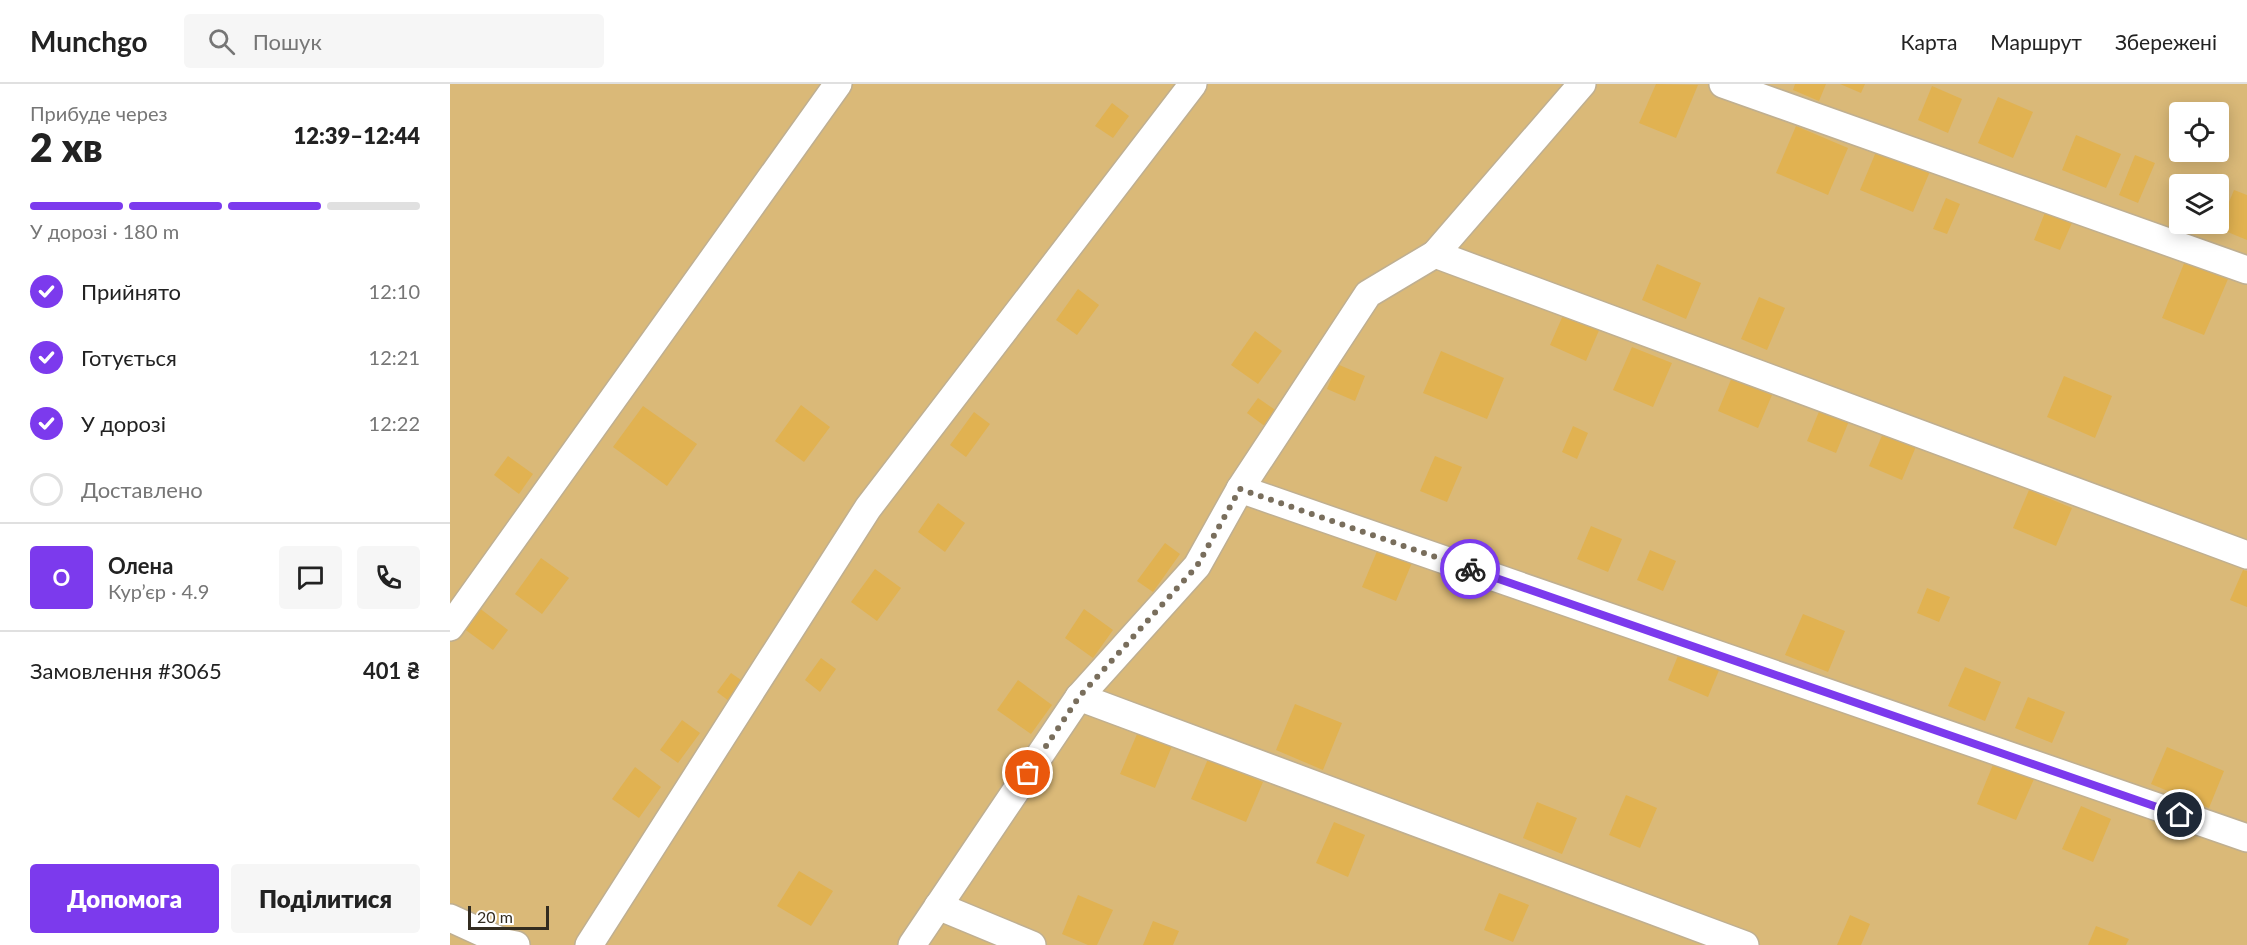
<!DOCTYPE html>
<html lang="uk">
<meta charset="utf-8">
<style>
:root{--surface:#fff;--page:#f6f6f6;--text:#222;--muted:#767676;--line:#e0e0e0;--accent:#7c3aed}
body{margin:0;font-family:Lato,sans-serif;background:var(--page);color:var(--text);height:100vh;display:flex;flex-direction:column;font-size:22px;white-space:nowrap}
*{box-sizing:border-box;margin:0}
p{font-size:20px;color:var(--muted)}
.icon{flex:none;width:33px;height:33px;fill:none;stroke:currentColor;stroke-width:2;stroke-linecap:round;stroke-linejoin:round}
.map{position:relative;flex:1;overflow:hidden}
.panel{display:flex;flex-direction:column;background:var(--surface);width:450px}
.panel>*{flex:none}
.buttons{position:absolute;left:1719px;top:18px;display:grid;gap:12px}
.buttons a{display:grid;place-items:center;width:60px;height:60px;border-radius:6px;background:var(--surface);box-shadow:0 3px 15px #0003;font-size:30px}
.scale{position:absolute;left:18px;bottom:15px;width:81px;box-sizing:border-box;padding-left:6px;border:3px solid #332c20;border-top:0;font-size:16px;line-height:21px;white-space:nowrap;color:#332c20;-webkit-text-stroke:4px #fff;paint-order:stroke}
.pin{position:absolute;display:grid;place-items:center;width:51px;height:51px;color:#fff;margin:-26px;border:3px solid #fff;border-radius:50%;box-shadow:0 2px 6px #0007}
.courier{position:absolute;display:grid;place-items:center;width:60px;height:60px;margin:-30px;border:4px solid #7c3aed;border-radius:50%;background:#fff;color:#222;box-shadow:0 2px 8px #0007}
.headline em{font-style:normal;font-weight:800}
.headline div{display:flex;flex-direction:column-reverse}
.headline{display:flex;align-items:center;justify-content:space-between;height:102px;padding:0 30px}
h1{font-size:39px;font-weight:800;line-height:45px}
.bar{display:grid;grid-template-columns:repeat(4,1fr);gap:9px 6px;align-content:center;height:72px;padding:0 30px}
.bar i{height:8px;border-radius:4px;background:var(--line)}
.bar .active{background:var(--accent)}
.bar p{grid-column:span 4}
.line{display:flex;align-items:center;gap:15px;padding:0 30px;border-top:2px solid var(--line)}
.line div{flex:1}
.round{display:grid;place-items:center;flex:none;width:63px;height:63px;border-radius:6px;background:var(--page)}
ol{padding:0 30px;list-style:none}
li{display:flex;align-items:center;gap:18px;height:66px}
li p{margin-inline-start:auto}
li .icon{padding:6px;border-radius:50%;background:var(--accent);color:#fff;stroke-width:4}
li:last-child{color:var(--muted)}
li i{width:33px;height:33px;border:3px solid var(--line);border-radius:50%}
.button{display:flex;gap:12px;margin-top:auto;padding:12px 30px}
.button a{flex:1;height:69px;border-radius:6px;background:var(--accent);color:#fff;font-size:24px;font-weight:800;line-height:69px;text-align:center}
.button a+a{background:var(--page);color:var(--text)}
header{display:flex;align-items:center;gap:36px;box-sizing:border-box;height:84px;padding:0 30px;background:var(--surface);border-bottom:2px solid var(--line)}
header strong{font-size:28px}
nav{display:flex;gap:33px;margin-inline-start:auto;font-size:21px}
.search{width:420px;height:54px;background:var(--page);display:flex;align-items:center;gap:15px;box-sizing:border-box;padding:0 21px;border-radius:6px;color:var(--muted);font-size:22px}
main{display:flex;flex:1;min-height:0}
.map>svg:first-child{display:block}
.green{fill:#dab978;fill-rule:evenodd}
.building{fill:#e1b251}
.lines{fill:none;stroke-linecap:round;stroke-linejoin:round}
.minor-casing{stroke:#bfaf91;stroke-width:30}
.minor{stroke:#fff;stroke-width:27}
.done{stroke:#796e5c;stroke-width:6;stroke-dasharray:0 10.8}
.route{stroke:#7c3aed;stroke-width:8}
</style>
<header>
<strong>Munchgo</strong>
<div class="search"><svg class="icon" aria-label="search" viewBox="0 0 24 24"><circle cx="10" cy="10" r="6"/><path d="M15 15l6 6"/></svg>Пошук</div>
<nav><a>Карта</a><a>Маршрут</a><a>Збережені</a></nav>
</header>
<main>
<section class="panel">
<div class="headline"><div><h1>2 хв</h1><p>Прибуде через</p></div><em>12:39–12:44</em></div>
<div class="bar"><i class="active"></i><i class="active"></i><i class="active"></i><i></i><p>У дорозі · 180 m</p></div>
<ol>
<li><svg class="icon" aria-label="check" viewBox="0 0 24 24"><path d="M5 12l5 5 9-10"/></svg>Прийнято<p>12:10</p></li>
<li><svg class="icon" aria-label="check" viewBox="0 0 24 24"><path d="M5 12l5 5 9-10"/></svg>Готується<p>12:21</p></li>
<li><svg class="icon" aria-label="check" viewBox="0 0 24 24"><path d="M5 12l5 5 9-10"/></svg>У дорозі<p>12:22</p></li>
<li><i></i>Доставлено</li>
</ol>
<div class="line" style="height:108px"><b class="round" style="background:var(--accent);color:#fff">О</b><div><b>Олена</b><p>Кур’єр · 4.9</p></div><a class="round"><svg class="icon" aria-label="chat" viewBox="0 0 24 24"><path d="M4 5h16v11H9l-5 4z"/></svg></a><a class="round"><svg class="icon" aria-label="phone" viewBox="0 0 24 24"><path d="M5 4h4l2 5-3 2q2 4 5 5l2-3 5 2v4C11 20 4 13 5 4z"/></svg></a></div>
<div class="line" style="height:78px"><div>Замовлення #3065</div><b>401 ₴</b></div>
<div class="button"><a>Допомога</a><a>Поділитися</a></div>
</section>
<div class="map">
<svg width="1797" height="861" viewBox="0 0 1797 861">
<rect width="100%" height="100%" fill="#fbeaca"/>
<path class="green" d="M0,0H1797V861H0ZM1730,28H1768V68H1730ZM1730,100H1768V140H1730Z"/>
<g class="building">
<polygon points="1206,0 1248,1 1226,54 1189,39"/>
<polygon points="1345,0 1376,0 1369,17 1343,6"/>
<polygon points="1390,0 1415,0 1411,9"/>
<polygon points="1482,2 1512,15 1498,49 1468,36"/>
<polygon points="1548,13 1583,28 1563,74 1528,59"/>
<polygon points="662,19 679,32 663,54 645,42"/>
<polygon points="1346,42 1398,64 1378,111 1326,89"/>
<polygon points="1626,51 1671,70 1656,104 1612,86"/>
<polygon points="1428,63 1481,85 1463,128 1410,106"/>
<polygon points="1685,71 1705,79 1688,119 1669,111"/>
<polygon points="1784,106 1797,111 1797,156 1768,144"/>
<polygon points="1496,114 1510,120 1497,150 1483,145"/>
<polygon points="1598,121 1625,132 1610,166 1584,156"/>
<polygon points="1735,177 1778,195 1754,251 1712,234"/>
<polygon points="1207,180 1251,199 1236,235 1192,216"/>
<polygon points="628,205 649,221 627,251 606,236"/>
<polygon points="1309,213 1335,224 1317,266 1291,255"/>
<polygon points="1114,229 1150,244 1136,277 1100,261"/>
<polygon points="805,247 832,267 808,300 781,281"/>
<polygon points="1182,263 1222,279 1203,323 1163,306"/>
<polygon points="991,267 1054,294 1037,335 973,309"/>
<polygon points="887,280 915,292 905,317 877,305"/>
<polygon points="1614,292 1662,312 1645,354 1597,333"/>
<polygon points="1282,293 1322,311 1308,344 1268,327"/>
<polygon points="808,314 831,330 820,346 797,329"/>
<polygon points="351,321 380,343 354,378 325,357"/>
<polygon points="193,322 247,360 217,402 163,363"/>
<polygon points="1370,325 1399,337 1386,369 1357,357"/>
<polygon points="524,328 540,340 516,373 500,361"/>
<polygon points="1123,342 1138,349 1127,375 1112,368"/>
<polygon points="1434,347 1467,360 1452,396 1419,382"/>
<polygon points="58,372 83,390 69,410 44,391"/>
<polygon points="985,372 1012,383 997,418 970,407"/>
<polygon points="1579,406 1622,424 1606,462 1563,444"/>
<polygon points="488,419 515,439 495,468 468,448"/>
<polygon points="1141,442 1172,455 1158,488 1127,475"/>
<polygon points="715,459 730,470 703,508 687,497"/>
<polygon points="930,460 964,474 946,517 912,503"/>
<polygon points="1200,466 1226,477 1213,507 1187,496"/>
<polygon points="91,474 119,494 92,530 65,510"/>
<polygon points="425,485 451,504 427,537 401,518"/>
<polygon points="1793,486 1797,487 1797,523 1780,516"/>
<polygon points="1477,504 1500,513 1489,538 1467,529"/>
<polygon points="28,523 58,546 43,566 13,544"/>
<polygon points="634,525 663,546 643,574 615,554"/>
<polygon points="1353,530 1395,547 1378,588 1335,571"/>
<polygon points="1232,562 1272,579 1258,613 1218,596"/>
<polygon points="371,574 386,585 370,608 355,596"/>
<polygon points="1515,583 1551,598 1535,637 1498,622"/>
<polygon points="281,589 294,598 279,617 267,608"/>
<polygon points="568,596 602,621 581,650 547,626"/>
<polygon points="1578,613 1615,628 1602,659 1565,644"/>
<polygon points="845,620 892,639 873,686 826,666"/>
<polygon points="232,636 250,649 228,679 210,666"/>
<polygon points="690,643 724,657 705,704 670,690"/>
<polygon points="1717,663 1774,687 1759,724 1701,700"/>
<polygon points="758,675 813,698 796,738 741,715"/>
<polygon points="1544,678 1584,695 1566,736 1527,720"/>
<polygon points="185,683 211,703 189,734 162,715"/>
<polygon points="1176,711 1207,724 1190,764 1159,751"/>
<polygon points="1087,718 1127,734 1112,770 1073,754"/>
<polygon points="1631,722 1661,735 1643,778 1612,765"/>
<polygon points="884,738 915,751 898,793 866,779"/>
<polygon points="349,787 383,807 361,842 327,822"/>
<polygon points="1049,809 1079,821 1063,858 1034,846"/>
<polygon points="628,811 663,826 647,861 638,861 612,850"/>
<polygon points="1400,831 1420,840 1411,861 1387,861"/>
<polygon points="703,837 729,847 723,861 693,861"/>
<polygon points="1646,842 1679,855 1676,861 1638,861"/>
</g>
<g class="lines">
<g class="minor-casing">
<g id="minor">
<polyline points="1273,0 1797,186"/>
<polyline points="985,170 1797,471"/>
<polyline points="790,405 1797,754"/>
<polyline points="0,543 388,0"/>
<polyline points="629,613 1295,861"/>
<polyline points="488,822 582,861"/>
<polyline points="0,834 55,859 66,861"/>
<polyline points="139,861 418,424 743,0"/>
<polyline points="462,861 629,613 747,482 790,405 918,210 985,170 1132,0"/>
</g>
</g>
<use href="#minor" class="minor"/>
</g>
<g class="lines">
<polyline class="done" points="578,689 629,613 747,482 790,405 1020,485"/>
<polyline class="route" points="1020,485 1730,731"/>
</g>
</svg>
<div class="buttons">
<a><svg class="icon" aria-label="locate" viewBox="0 0 24 24"><circle cx="12" cy="12" r="6"/><path d="M12 2v4M12 18v4M2 12h4M18 12h4"/></svg></a>
<a><svg class="icon" aria-label="layers" viewBox="0 0 24 24"><path d="M12 4l9 5-9 5-9-5zM3 14l9 5 9-5"/></svg></a>
</div>
<div class="scale">20 m</div>
<div class="pin" style="left:578px;top:689px;background:#ea580c"><svg class="icon" aria-label="bag" viewBox="0 0 24 24"><path d="M5 8h14l-1 12H6zM9 8a3 3 0 0 1 6 0"/></svg></div>
<div class="pin" style="left:1730px;top:731px;background:#1f2937"><svg class="icon" aria-label="home" viewBox="0 0 24 24"><path d="M3 11l9-7 9 7M6 9v11h12V9"/></svg></div>
<div class="courier" style="left:1020px;top:485px"><svg class="icon" aria-label="bike" viewBox="0 0 24 24"><circle cx="6" cy="16" r="4"/><circle cx="18" cy="16" r="4"/><path d="M6 16l4-8h5l3 8M10 8l3 8H6M13 5h3"/></svg></div>
</div>
</main>
